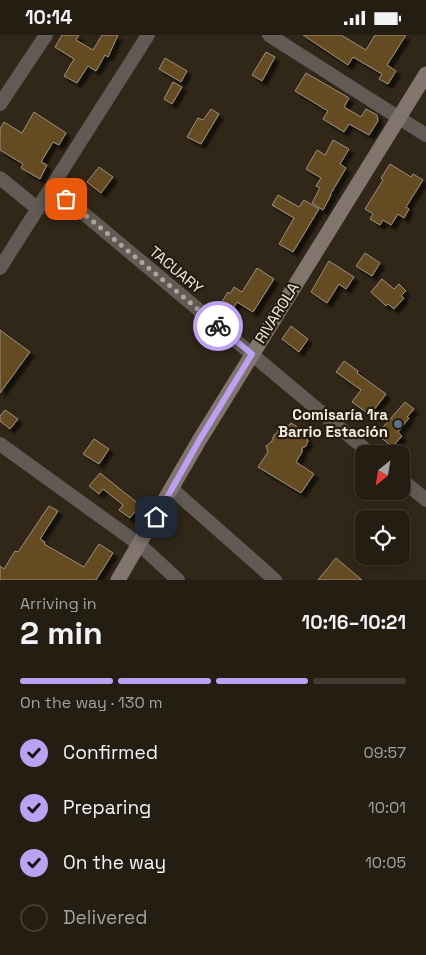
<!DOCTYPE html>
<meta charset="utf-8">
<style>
:root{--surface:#241d12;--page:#2c261b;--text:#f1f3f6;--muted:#a3a29f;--line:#413b32;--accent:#bca0f2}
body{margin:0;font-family:"Space Grotesk",sans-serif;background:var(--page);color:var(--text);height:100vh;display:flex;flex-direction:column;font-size:19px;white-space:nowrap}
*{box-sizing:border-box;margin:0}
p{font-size:16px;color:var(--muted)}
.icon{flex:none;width:28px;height:28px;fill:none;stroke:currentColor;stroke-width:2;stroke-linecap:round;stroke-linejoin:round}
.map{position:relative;height:545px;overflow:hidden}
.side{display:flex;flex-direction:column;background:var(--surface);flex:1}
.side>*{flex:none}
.needle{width:32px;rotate:210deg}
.fabs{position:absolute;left:355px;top:410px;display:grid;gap:10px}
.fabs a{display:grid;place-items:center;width:55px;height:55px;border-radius:10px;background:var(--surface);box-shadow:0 2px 8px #0003,0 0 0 1px var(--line);font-size:25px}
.pin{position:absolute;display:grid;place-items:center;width:42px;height:42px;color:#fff;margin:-21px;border-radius:10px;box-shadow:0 2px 8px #0006}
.courier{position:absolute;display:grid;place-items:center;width:50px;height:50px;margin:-25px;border:4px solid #bca0f2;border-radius:50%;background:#fff;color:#222;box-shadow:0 1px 6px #0007}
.headline em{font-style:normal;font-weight:600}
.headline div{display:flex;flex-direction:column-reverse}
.headline{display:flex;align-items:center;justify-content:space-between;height:85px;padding:0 20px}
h1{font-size:32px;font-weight:600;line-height:38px}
.bar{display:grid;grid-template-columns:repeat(4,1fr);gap:8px 5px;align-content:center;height:60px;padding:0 20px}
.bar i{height:6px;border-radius:4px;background:var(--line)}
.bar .selected{background:var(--accent)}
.bar p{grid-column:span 4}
ol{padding:0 20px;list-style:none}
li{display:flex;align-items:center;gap:15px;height:55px}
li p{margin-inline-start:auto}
li .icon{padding:5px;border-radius:50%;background:var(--accent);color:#111;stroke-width:4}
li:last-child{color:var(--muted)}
li i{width:28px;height:28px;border:2px solid var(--line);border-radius:50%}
.status{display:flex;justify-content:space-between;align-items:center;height:35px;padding:0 25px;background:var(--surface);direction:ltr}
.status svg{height:14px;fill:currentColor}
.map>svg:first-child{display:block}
.building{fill:#654c21;stroke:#9b907f;filter:url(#shadow)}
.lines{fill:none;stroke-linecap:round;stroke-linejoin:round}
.street{stroke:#615a55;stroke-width:14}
.secondary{stroke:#81756d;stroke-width:15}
.done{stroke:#ada69b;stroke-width:5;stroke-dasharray:0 9}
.route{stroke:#bca0f2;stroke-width:6}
.service-dot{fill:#5c6f8a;stroke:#261d0f;stroke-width:2}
.labels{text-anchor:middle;stroke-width:4.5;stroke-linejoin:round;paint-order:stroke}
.street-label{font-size:15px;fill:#f1ebe2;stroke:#261d0f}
.poi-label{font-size:15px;font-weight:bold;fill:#f1ebe2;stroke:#261d0f;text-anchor:end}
</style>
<div class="status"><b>10:14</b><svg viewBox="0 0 49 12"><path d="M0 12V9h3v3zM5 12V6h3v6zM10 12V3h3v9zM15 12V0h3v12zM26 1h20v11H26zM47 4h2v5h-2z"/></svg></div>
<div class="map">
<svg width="426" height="545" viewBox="0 0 426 545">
<defs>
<filter id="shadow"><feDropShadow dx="4.5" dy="4.5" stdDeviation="1" flood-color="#0009"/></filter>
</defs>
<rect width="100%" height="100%" fill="#302718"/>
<g class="building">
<polygon points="62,0 79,0 76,5 93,15 102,0 118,0 108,22 105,20 96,36 88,31 77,48 64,41 74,24 55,12"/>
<polygon points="303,0 341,0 366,15 375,0 406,0 387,30 396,36 388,49 379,44 382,39 353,22 348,30"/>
<polygon points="266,17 275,22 262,46 252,40"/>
<polygon points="165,23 187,36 181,47 159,34"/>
<polygon points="306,38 349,63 344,72 361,82 366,74 377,80 378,86 369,100 349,89 344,97 323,84 328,76 295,56"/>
<polygon points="173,47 182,52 172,69 164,64"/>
<polygon points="211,74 219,79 201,109 187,102 198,83 203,85"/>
<polygon points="34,77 66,98 59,110 53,107 41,127 47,130 40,144 21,133 23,129 0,115 0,94 4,87 22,98"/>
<polygon points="333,105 349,114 340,129 346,133 330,160 331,160 323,175 312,168 320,153 316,151 321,143 306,134 317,115 325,120"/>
<polygon points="390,129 411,142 413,139 423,145 406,172 409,174 404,183 398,179 391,190 383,185 380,190 370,184 373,179 365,174 383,145 381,143"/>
<polygon points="99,132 113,142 101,158 87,147"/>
<polygon points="278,160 299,172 304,165 319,174 293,217 279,209 294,183 272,170"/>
<polygon points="365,218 380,228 372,241 356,231"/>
<polygon points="329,226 354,242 346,254 339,249 327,268 311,257"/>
<polygon points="257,233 274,244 253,277 237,267 232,275 221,268 228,257 230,259 234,252 242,257"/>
<polygon points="382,244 394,254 399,249 406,256 401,261 404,263 394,274 388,269 386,271 371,257"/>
<polygon points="291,291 308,304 299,317 282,304"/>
<polygon points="0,295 30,317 0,358"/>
<polygon points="344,326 358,336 357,338 386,359 370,380 352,367 361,355 336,337"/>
<polygon points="405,367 414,374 407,382 409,383 398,397 402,401 392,412 377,399"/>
<polygon points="5,375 18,384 10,394 0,386 0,381"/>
<polygon points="291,388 307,398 305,400 308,406 306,411 302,413 302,417 296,427 314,439 301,458 258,432 268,417 266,411 272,406 274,400 277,398 279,391 290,390"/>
<polygon points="94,404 109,414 99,429 83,419"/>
<polygon points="100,438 140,470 130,483 119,475 123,470 103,454 99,459 89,451"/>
<polygon points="49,471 58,476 40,504 45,507 44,509 84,532 99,509 113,518 96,545 0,545 0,531 4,534 15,516 18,517"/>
<polygon points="336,523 362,545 318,545"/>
</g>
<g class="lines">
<g class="street">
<polyline points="269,0 426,100"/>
<polyline points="0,69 46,0"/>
<polyline points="0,143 38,174"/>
<polyline points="52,152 371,419"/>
<polyline points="0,233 148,0"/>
<polyline points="0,409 140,510 178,545"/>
<polyline points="401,444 426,465"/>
<polyline points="172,454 275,545"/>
</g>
<polyline class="secondary" points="118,545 200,404 426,39"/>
</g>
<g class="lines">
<polyline class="done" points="66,164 218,291"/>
<polyline class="route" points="156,482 200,404 252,319 218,291"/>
</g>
<circle class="service-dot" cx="398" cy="389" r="5"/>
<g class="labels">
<g class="street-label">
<text transform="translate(176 235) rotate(40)" y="5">TACUARY</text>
<text transform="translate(277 278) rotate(-58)" y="5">RIVAROLA</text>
</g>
<g class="poi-label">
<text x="388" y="385">Comisaría 1ra<tspan x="388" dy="17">Barrio Estación</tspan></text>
</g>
</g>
</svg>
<div class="fabs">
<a><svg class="needle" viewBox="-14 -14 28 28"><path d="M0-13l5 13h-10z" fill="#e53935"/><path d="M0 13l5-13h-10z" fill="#a3a29f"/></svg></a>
<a><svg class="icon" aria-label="locate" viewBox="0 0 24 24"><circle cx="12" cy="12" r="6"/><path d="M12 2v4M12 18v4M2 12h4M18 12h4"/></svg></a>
</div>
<div class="pin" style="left:66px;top:164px;background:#ea580c"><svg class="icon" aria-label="bag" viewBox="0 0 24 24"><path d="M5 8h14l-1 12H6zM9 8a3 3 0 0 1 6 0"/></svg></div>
<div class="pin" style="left:156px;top:482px;background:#1f2937"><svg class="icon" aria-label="home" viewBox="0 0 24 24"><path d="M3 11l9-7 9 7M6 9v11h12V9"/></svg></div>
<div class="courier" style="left:218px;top:291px"><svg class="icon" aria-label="bike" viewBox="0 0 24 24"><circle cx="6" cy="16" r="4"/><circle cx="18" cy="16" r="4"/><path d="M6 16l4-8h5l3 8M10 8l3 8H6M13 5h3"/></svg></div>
</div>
<section class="side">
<div class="headline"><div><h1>2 min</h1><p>Arriving in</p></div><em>10:16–10:21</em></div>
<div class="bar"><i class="selected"></i><i class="selected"></i><i class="selected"></i><i></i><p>On the way · 130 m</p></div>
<ol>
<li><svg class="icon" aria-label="check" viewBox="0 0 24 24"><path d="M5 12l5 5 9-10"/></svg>Confirmed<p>09:57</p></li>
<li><svg class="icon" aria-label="check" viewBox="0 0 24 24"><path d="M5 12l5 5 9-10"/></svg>Preparing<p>10:01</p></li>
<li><svg class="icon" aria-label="check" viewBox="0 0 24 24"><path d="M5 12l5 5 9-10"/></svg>On the way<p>10:05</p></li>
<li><i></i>Delivered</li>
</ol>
</section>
